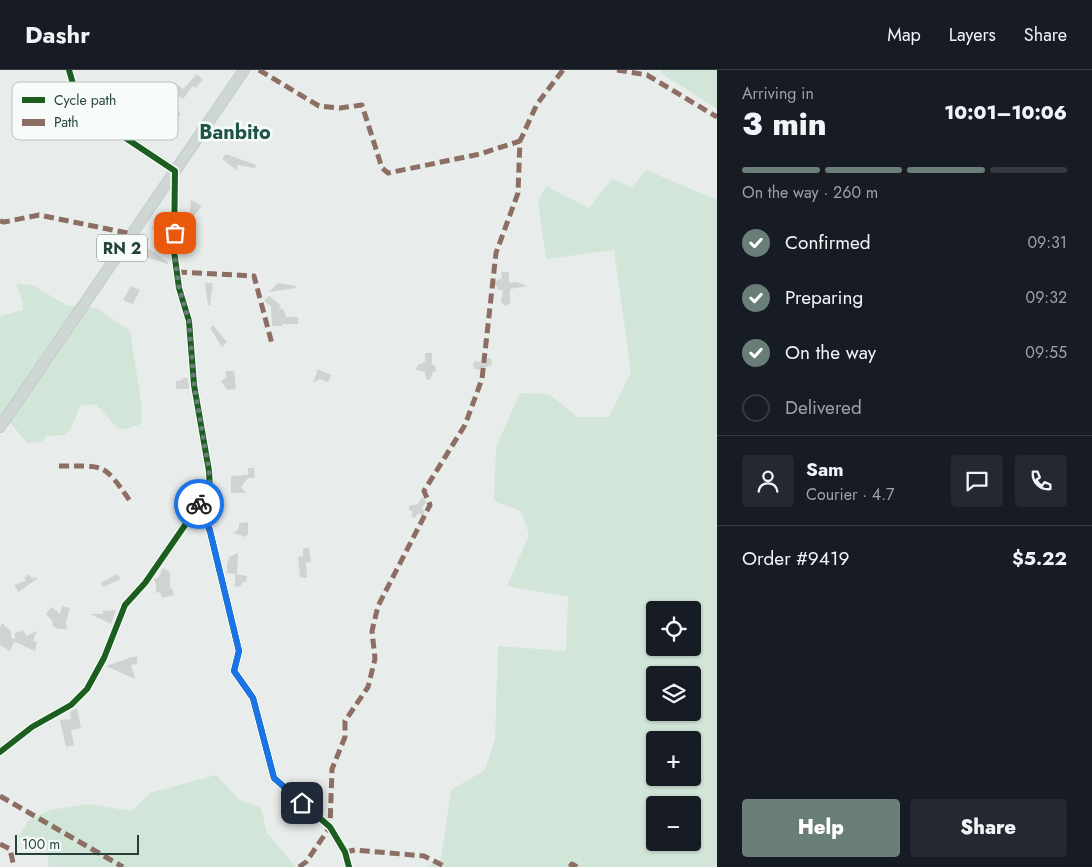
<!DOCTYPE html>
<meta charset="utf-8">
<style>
:root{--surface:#171b24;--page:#242831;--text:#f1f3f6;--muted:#9ea1a6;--line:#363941;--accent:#697e78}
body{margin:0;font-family:Jost,sans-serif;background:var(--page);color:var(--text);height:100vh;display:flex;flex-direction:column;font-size:19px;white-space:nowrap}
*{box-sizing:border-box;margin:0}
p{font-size:16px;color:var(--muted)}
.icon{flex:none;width:28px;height:28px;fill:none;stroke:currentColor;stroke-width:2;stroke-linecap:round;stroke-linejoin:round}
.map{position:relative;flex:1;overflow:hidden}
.side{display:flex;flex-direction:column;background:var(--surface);width:375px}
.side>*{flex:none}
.tools{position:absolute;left:646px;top:531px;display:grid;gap:10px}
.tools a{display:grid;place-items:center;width:55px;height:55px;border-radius:5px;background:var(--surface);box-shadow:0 1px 4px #0004;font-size:25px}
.scale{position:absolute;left:15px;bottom:12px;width:124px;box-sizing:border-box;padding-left:5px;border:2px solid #24423a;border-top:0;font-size:14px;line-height:18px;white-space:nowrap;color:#24423a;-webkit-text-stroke:4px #f7fbf9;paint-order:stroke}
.pin{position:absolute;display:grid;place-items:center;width:42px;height:42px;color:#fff;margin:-21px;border-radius:10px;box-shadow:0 2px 8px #0006}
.courier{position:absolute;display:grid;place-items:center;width:50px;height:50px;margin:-25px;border:4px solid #1a73e8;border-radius:50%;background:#fff;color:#222;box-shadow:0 1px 6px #0007}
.overview em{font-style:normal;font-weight:800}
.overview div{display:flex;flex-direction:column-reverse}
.overview{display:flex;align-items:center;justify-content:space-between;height:85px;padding:0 25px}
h1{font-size:32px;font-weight:800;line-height:38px}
.bar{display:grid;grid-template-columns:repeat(4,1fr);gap:8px 5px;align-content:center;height:60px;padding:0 25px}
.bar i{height:6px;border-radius:4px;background:var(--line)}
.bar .selected{background:var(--accent)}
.bar p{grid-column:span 4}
.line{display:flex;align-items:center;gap:12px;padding:0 25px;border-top:1px solid var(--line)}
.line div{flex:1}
.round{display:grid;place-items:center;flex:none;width:52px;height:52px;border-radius:5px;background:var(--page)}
ol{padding:0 25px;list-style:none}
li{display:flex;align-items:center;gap:15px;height:55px}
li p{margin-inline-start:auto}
li .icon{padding:5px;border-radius:50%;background:var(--accent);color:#fff;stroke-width:4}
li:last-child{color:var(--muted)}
li i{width:28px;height:28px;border:2px solid var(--line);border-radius:50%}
.action{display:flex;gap:10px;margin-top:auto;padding:10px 25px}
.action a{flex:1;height:58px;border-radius:5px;background:var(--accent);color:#fff;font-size:20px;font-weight:800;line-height:58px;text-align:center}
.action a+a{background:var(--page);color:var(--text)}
header{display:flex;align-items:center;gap:30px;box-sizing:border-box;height:70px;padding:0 25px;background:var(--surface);border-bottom:1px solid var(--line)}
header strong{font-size:24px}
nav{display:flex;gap:28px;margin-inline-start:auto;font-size:18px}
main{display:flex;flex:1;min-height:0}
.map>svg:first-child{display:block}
.green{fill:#d1e6d8;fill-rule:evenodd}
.building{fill:#cfd4d2}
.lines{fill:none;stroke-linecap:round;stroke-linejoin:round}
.minor-casing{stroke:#c5cac8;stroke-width:9}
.primary-casing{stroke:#c3ccc9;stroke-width:12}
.minor{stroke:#fcfcfc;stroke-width:7}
.primary{stroke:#cfd7d5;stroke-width:10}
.quiet{stroke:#8d6e63;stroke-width:5;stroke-dasharray:10 5;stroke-linecap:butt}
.cycleway-casing{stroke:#f7fbf9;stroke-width:9}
.cycleway{stroke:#1b5e20;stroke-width:6}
.done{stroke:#697e78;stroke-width:5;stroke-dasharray:0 9}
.route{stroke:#1a73e8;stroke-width:6}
.labels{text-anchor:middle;stroke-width:5;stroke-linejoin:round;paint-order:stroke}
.shield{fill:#f7fbf9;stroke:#637a73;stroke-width:1}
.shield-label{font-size:16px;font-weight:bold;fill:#24423a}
.quarter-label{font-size:20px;font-weight:bold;fill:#1f5548;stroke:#f7fbf9}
.key{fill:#f7fbf9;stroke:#b8c4c0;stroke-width:1}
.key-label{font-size:14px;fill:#24423a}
</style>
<header>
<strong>Dashr</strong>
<nav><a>Map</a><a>Layers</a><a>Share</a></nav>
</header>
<main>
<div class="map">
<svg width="717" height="797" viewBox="0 0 717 797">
<rect width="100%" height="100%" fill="#e8edeb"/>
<g class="green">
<polygon points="662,0 717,0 717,39 661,3"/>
<path d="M646,100L717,130V797H426L441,789L451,720L485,700L495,669L498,576L566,581L568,527L507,516L529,465L521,441L494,431L496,377L520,323L549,324L577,347H609L631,302L614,180L546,189L538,131L546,116L589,138L612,109L632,117ZM655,540H692V578H655ZM655,605H692V642H655ZM655,670H692V708H655ZM655,735H692V772H655Z"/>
<polygon points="16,214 33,215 66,235 97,238 130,261 142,337 141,354 125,359 117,358 96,334 80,336 71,359 64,365 47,366 41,372 27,373 5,346 0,349 0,246 23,240 23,232"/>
<polygon points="216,705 240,730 261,738 267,763 296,797 49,797 46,775 18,767 29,750 50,740 89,734 131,741 150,723"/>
</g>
<g class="building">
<polygon points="197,4 203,10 195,18 193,16 183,29 169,19 174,12 183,19"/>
<polygon points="175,38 181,44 174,53 173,52 164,65 159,61"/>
<polygon points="226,84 256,95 255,98 237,95 238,101 222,89"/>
<polygon points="191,130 202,136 189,152"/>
<polygon points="151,157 168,157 165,168 161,166 160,168"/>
<polygon points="149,179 168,192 168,194 136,184"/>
<polygon points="501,202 509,202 509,213 517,212 528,216 510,219 510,233 505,236 501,232 503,220 498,220 497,216 490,214 502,208"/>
<polygon points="205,213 213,213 210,235 208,235"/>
<polygon points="278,213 296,216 296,218 269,222"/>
<polygon points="131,216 140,220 133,234 123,230"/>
<polygon points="269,226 281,236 279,238 284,240 286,247 298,247 298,254 282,254 282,256 272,256 271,236 264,231"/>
<polygon points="213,255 227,272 222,277 210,258"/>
<polygon points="425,283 432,283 432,295 435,295 436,302 433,302 430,310 426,309 425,302 416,300 418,295 425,292"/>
<polygon points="488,288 491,288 492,295 478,300 474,298 473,294 475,291 483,293"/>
<polygon points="318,299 331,305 328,312 320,309 313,313"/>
<polygon points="226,301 234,301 236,319 227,320 221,311 226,308"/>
<polygon points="182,308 188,308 189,319 176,319 176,311 183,310"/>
<polygon points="248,398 254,398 255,408 248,408 241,417 246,423 231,423 231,406 248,405"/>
<polygon points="421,428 424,428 426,432 422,438 425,442 422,446 418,443 415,448 411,446 413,442 409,440 409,436 418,434"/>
<polygon points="248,452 248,464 245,467 234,463 239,458 239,453"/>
<polygon points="303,478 309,478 311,492 306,493 307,508 300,507 298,487 303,486"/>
<polygon points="238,483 237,504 227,503 227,494 229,487"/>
<polygon points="163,498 170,502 170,519 172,518 174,525 162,528 160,522 156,523 156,515 154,509 158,508"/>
<polygon points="29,504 32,508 36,507 37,509 18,522 14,515 26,511 24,508"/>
<polygon points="117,504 121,509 103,517 101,513"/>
<polygon points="235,504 247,506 246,512 242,512 241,516 235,517"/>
<polygon points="62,536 70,538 66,552 67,559 58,559 52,555 53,552 46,544 51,537 60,544"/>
<polygon points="116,540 111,554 90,544 103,544 103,541"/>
<polygon points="2,553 10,560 12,569 15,569 15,563 23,560 26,566 37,561 33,571 37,572 35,581 15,572 15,570 10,581 0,575 0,558"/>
<polygon points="132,587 137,587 137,594 131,595 135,609 106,596"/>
<polygon points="77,638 81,658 71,660 74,675 66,677 60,650 71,649 70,642"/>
</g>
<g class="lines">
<g class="minor-casing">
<g id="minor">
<polyline points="199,434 210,461 239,581 234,601 253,628 274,708 330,757 345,782 349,797"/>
<polyline points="0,682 32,657 71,635 87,619 104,588 125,535 145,513 210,419 209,401 194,315 189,251 179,218 174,181 175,101 91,45 78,31 69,0"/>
</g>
</g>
<g class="primary-casing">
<polyline id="primary" points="0,357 244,0"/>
</g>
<use href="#minor" class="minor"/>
<use href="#primary" class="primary"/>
<g class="quiet">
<polyline points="259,0 319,36 340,38 362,35 382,98 388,103 480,84 520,71"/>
<polyline points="617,0 647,5 717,47"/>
<polyline points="0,151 4,152 39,145 132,164"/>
<polyline points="177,202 254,206 272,274"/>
<path d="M59,396C105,396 103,392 130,431"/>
<polyline points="0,726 123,797"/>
<polyline points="0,774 10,779 14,797"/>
<polyline points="345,782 355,780 424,786 446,797"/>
<polyline points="299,797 306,792 330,757 332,699 345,667 345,651 368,617 375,589 372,561 378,536 430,435 424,421 465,355 482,309 496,183 518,123 520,71 537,34 563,0"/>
<polyline points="570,797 572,794 577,797"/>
</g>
<g class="cycleway-casing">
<g id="cycleway">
<polyline points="199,434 210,461 239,581 234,601 253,628 274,708 330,757 345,782 349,797"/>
<polyline points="0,682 32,657 71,635 87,619 104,588 125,535 145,513 210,419 209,401 194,315 189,251 179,218 174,181 175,101 91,45 78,31 69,0"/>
</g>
</g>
<use href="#cycleway" class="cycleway"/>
</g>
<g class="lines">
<polyline class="done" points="175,163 174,181 179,218 189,251 194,315 209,400 210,419 199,434"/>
<polyline class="route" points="199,434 210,461 239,581 234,601 253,628 274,708 302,733"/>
</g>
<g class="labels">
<rect class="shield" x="97" y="164.5" width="50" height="27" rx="4"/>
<g class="shield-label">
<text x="122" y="184">RN 2</text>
</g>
<g class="quarter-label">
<text x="235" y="69">Banbito</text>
</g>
</g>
<rect x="12" y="12" width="166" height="58" rx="8" class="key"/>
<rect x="22" y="27" width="23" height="6" fill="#1b5e20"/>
<rect x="22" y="49" width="23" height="7" fill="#8d6e63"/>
<g class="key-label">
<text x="54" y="35">Cycle path</text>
<text x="54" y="57">Path</text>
</g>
</svg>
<div class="tools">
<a><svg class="icon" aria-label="locate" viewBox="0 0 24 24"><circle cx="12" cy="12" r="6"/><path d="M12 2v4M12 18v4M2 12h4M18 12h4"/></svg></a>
<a><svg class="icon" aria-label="layers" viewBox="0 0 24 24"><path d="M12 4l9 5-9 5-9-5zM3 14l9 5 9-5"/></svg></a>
<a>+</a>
<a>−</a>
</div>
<div class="scale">100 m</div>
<div class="pin" style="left:175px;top:163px;background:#ea580c"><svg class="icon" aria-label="bag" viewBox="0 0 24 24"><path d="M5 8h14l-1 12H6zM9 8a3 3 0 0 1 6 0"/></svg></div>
<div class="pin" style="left:302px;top:733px;background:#1f2937"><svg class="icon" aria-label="home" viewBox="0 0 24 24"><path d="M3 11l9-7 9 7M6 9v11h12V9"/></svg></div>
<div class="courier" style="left:199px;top:434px"><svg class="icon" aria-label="bike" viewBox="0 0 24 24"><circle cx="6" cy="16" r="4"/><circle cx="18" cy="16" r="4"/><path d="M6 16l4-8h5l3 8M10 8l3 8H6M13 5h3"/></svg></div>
</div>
<section class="side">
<div class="overview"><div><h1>3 min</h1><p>Arriving in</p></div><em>10:01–10:06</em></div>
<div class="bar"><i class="selected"></i><i class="selected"></i><i class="selected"></i><i></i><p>On the way · 260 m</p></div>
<ol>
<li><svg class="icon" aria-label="check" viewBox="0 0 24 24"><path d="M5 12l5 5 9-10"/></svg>Confirmed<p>09:31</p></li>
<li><svg class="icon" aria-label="check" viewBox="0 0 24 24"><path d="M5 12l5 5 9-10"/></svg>Preparing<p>09:32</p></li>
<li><svg class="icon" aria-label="check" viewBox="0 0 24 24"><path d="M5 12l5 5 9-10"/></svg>On the way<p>09:55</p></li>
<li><i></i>Delivered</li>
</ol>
<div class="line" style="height:90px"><a class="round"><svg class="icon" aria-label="person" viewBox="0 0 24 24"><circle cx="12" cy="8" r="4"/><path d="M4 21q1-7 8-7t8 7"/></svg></a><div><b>Sam</b><p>Courier · 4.7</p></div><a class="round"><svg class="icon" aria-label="chat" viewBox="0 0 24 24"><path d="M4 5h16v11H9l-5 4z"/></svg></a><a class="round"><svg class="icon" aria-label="phone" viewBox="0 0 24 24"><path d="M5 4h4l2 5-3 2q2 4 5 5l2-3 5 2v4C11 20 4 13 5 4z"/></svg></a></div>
<div class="line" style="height:65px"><div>Order #9419</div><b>$5.22</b></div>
<div class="action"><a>Help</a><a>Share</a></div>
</section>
</main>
